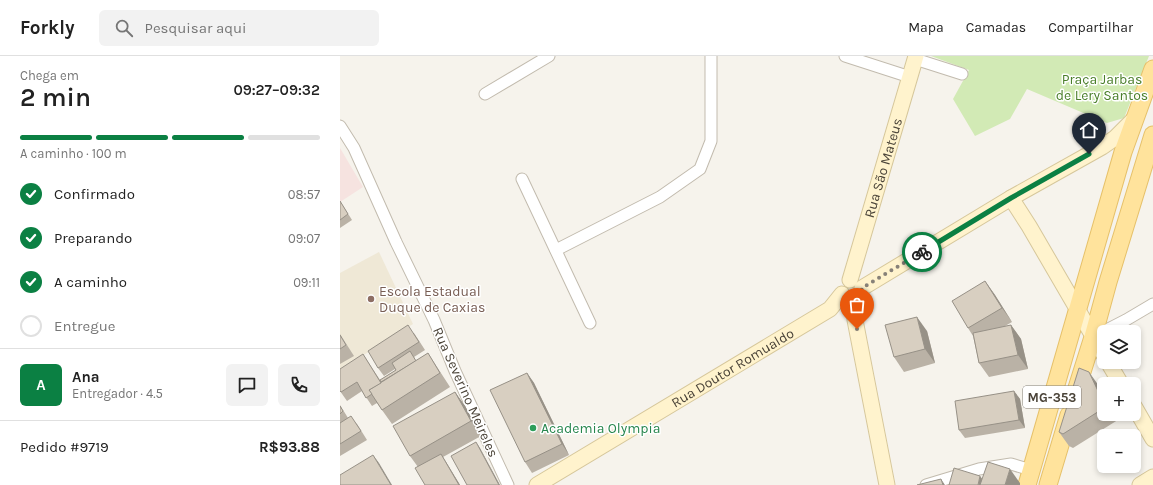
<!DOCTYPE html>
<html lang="pt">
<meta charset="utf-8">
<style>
:root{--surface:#fff;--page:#f2f2f2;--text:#222;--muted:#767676;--line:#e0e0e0;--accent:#0b8043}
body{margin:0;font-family:Karla,sans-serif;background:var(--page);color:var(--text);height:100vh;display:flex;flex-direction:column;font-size:15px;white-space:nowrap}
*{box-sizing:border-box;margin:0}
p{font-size:13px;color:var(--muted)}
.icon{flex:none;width:22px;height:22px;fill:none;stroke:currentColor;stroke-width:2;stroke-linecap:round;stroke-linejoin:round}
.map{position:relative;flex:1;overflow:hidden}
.drawer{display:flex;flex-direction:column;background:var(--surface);width:340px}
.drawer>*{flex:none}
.tools{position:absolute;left:757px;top:269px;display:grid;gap:8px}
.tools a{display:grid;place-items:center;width:44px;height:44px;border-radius:6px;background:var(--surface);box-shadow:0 2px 6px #0003;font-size:20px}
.pin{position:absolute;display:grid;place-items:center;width:34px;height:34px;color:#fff;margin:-41px -17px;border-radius:50% 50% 50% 0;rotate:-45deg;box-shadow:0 0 4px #0007}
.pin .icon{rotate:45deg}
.courier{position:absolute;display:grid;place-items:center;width:40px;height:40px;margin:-20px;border:3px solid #0b8043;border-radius:50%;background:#fff;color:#222;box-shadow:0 1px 5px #0007}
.headline em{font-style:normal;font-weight:600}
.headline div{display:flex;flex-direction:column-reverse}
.headline{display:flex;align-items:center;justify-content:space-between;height:68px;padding:0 20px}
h1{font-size:26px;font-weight:600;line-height:30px}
.bar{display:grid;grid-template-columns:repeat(4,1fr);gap:6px 4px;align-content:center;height:48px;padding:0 20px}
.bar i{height:5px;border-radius:3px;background:var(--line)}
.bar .current{background:var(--accent)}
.bar p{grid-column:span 4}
.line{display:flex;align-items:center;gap:10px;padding:0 20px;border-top:1px solid var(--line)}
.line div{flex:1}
.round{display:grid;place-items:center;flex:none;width:42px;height:42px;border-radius:6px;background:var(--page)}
ol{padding:0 20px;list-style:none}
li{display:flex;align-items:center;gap:12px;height:44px}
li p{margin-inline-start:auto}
li .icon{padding:4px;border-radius:50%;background:var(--accent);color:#fff;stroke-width:4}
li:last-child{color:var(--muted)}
li i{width:22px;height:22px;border:2px solid var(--line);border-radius:50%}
header{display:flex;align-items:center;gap:24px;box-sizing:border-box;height:56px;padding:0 20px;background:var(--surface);border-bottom:1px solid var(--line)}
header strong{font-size:19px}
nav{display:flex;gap:22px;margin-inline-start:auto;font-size:14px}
.search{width:280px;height:36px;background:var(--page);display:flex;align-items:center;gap:10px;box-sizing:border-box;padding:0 14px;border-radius:6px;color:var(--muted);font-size:15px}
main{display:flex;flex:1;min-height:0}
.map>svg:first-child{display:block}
.education{fill:#efe8d6}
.medical{fill:#f6e3e0}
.green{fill:#d2eab5}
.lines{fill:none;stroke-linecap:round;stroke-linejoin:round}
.street-casing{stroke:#c2bbae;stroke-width:13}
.secondary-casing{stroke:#d6c79b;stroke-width:17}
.primary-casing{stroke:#e6c16a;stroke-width:19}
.street{stroke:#fff;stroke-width:11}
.secondary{stroke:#fff3cd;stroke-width:15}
.primary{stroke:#ffe39c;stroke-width:17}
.wall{fill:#bab2a6}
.shaded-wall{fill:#979187}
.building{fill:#d8cfc1;stroke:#979187}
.done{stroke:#878178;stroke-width:4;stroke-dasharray:0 7.2}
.route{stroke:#0b8043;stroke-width:5}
.education-dot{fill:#8d6e63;stroke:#fff;stroke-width:1.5}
.leisure-dot{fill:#2e9e5b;stroke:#fff;stroke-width:1.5}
.labels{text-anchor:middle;stroke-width:3;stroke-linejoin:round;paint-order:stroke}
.shield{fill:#fff;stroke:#817c74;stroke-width:1}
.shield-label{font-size:13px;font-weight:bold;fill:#4b4439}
.park-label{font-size:14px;fill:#4a7f2a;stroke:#fff}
.street-label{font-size:14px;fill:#4b4439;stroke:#fff}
.education-label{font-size:14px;fill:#785e54;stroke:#fff;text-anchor:start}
.leisure-label{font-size:14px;fill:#27864d;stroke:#fff;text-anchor:start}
</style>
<header>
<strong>Forkly</strong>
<div class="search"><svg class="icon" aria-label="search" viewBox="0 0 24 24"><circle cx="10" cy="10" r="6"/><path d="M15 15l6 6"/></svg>Pesquisar aqui</div>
<nav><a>Mapa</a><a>Camadas</a><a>Compartilhar</a></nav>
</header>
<main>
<section class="drawer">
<div class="headline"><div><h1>2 min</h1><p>Chega em</p></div><em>09:27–09:32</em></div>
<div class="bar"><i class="current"></i><i class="current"></i><i class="current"></i><i></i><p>A caminho · 100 m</p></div>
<ol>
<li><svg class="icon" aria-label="check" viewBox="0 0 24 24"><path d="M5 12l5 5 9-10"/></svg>Confirmado<p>08:57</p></li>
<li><svg class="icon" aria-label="check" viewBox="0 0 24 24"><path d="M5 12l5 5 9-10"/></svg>Preparando<p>09:07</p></li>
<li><svg class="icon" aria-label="check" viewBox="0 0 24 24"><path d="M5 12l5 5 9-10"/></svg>A caminho<p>09:11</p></li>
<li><i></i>Entregue</li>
</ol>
<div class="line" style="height:72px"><b class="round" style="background:var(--accent);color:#fff">A</b><div><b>Ana</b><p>Entregador · 4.5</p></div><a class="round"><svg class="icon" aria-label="chat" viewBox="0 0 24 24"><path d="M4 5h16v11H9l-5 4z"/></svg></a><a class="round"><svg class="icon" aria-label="phone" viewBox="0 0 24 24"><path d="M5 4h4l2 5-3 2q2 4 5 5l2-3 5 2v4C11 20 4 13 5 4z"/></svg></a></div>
<div class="line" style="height:52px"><div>Pedido #9719</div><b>R$93.88</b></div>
</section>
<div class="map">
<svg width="813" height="429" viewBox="0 0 813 429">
<rect width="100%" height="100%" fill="#f6f3ec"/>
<polygon class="education" points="39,196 73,268 0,314 0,217"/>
<polygon class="medical" points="0,92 23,131 0,146"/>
<polygon class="green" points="591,0 809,0 784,62 767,67 687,33 670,63 635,80 613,43 629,14"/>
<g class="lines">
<g class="street-casing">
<g id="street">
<polyline points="505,0 570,21"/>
<polyline points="575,3 622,18"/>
<polyline points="145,38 209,0"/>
<polyline points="0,70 14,92 56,186 94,264 115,315 168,429"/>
<polyline points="182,123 250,267"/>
<polyline points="216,194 320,141 360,113 371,85 371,0"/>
<polyline points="753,281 786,264 813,248"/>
<polyline points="586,429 639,413 671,408 691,414"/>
</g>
</g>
<g class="secondary-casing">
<g id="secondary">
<polyline points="671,142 689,170 764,299"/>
<path id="s1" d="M510,224L576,0"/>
<polyline points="522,232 671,142 762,91 775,82 795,62"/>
<polyline points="514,245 515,264 547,429"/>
<polyline points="768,306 781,328"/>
<polyline points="794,350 813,383"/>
<path id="s2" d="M197,429L490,253L502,238"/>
<polyline points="800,429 813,421"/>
</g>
</g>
<g class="primary-casing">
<g id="primary">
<polyline points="736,335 753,281 768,226 813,79"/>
<polyline points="687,429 783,96 813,13"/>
<polyline points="708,429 729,359"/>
</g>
</g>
<use href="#street" class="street"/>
<use href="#secondary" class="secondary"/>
<use href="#primary" class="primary"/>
</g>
<g class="wall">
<polygon points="0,145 12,164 0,172"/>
<polygon points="645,225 655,239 672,266 665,270 671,269 681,283 688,313 649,321 639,307 633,280 628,272"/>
<polygon points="587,275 595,307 564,316 554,301"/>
<polygon points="74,277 85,294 74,301 76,305 88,297 110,331 52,368 37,347 32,350 22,335 7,345 0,335 23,298 40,324 56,314 55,313 44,320 38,312"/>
<polygon points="0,278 14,300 0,308"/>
<polygon points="187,317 194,327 229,399 192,417 185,406"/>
<polygon points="759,330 763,339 764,339 764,358 779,358 781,362 733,392 729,390 719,376"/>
<polygon points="674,335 680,343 685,372 625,382 619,374"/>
<polygon points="115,336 125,350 141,380 103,401 120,429 85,429 78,411 70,400"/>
<polygon points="0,349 8,362 17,368 27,384 0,400"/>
</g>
<g class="shaded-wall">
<polygon points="645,225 655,239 672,266 662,252"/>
<polygon points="577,261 587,275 595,307 585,293"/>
<polygon points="671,269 681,283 688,313 678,299"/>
<polygon points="749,316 759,330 764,340 758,335"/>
<polygon points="187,317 194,327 229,399 222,388"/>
<polygon points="674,335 680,343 685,372 679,364"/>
<polygon points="115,336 125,350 141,380 131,365"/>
<polygon points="136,386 140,392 160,429 159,429"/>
<polygon points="101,398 106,406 120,429 119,429"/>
<polygon points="33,399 39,407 52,429 51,429"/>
<polygon points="670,413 680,427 680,429 665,429"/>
<polygon points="640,420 647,429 638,429"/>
<polygon points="601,423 605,429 603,429"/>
</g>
<g class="building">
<polygon points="0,145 8,158 0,164"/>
<polygon points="645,225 662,252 628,272 612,245"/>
<polygon points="577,261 585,293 554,301 545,269"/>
<polygon points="68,269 79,286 38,312 28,295"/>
<polygon points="671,269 678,299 639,307 633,277"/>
<polygon points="0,279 6,289 0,293"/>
<polygon points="70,295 76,305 41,326 40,324 56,314 52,307"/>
<polygon points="88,297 100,317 42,354 29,334"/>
<polygon points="23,298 41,327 29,334 32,338 26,342 17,326 1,336 0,335 0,313"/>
<polygon points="739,312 749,316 758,335 762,339 764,339 764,352 723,378 719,376"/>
<polygon points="187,317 222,388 185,406 150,334"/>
<polygon points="674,335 679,364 619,374 615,345"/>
<polygon points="115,336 131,365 70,400 53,370"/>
<polygon points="0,350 3,355 0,358"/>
<polygon points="11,360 21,375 0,388 0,367"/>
<polygon points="136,386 159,429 127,429 111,400"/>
<polygon points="101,398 119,429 85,429 75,412"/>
<polygon points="33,399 51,429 0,429 0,419"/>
<polygon points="648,406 670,413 665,429 640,429"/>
<polygon points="614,412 640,420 638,429 609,429"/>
<polygon points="601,423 603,429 577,429"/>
</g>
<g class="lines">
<polyline class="done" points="517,273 515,264 514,244 521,239 522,232 582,196"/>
<polyline class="route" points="582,196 671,142 749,98"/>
</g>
<circle class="education-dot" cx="31" cy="243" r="4"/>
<circle class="leisure-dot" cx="193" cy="372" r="4"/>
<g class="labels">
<rect class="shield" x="683" y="330" width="58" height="22" rx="3"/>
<g class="shield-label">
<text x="712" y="346">MG-353</text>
</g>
<g class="park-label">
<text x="762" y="28">Praça Jarbas<tspan x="762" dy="16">de Lery Santos</tspan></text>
</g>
<g class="street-label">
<text dy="5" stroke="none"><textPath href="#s1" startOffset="117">Rua São Mateus</textPath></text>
<text dy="5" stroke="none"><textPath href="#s2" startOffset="228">Rua Doutor Romualdo</textPath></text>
<text transform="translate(126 336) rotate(66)" y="5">Rua Severino Meireles</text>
</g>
<g class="education-label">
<text x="39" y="240">Escola Estadual<tspan x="39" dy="16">Duque de Caxias</tspan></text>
</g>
<g class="leisure-label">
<text x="201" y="377">Academia Olympia</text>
</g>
</g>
</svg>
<div class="tools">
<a><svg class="icon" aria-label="layers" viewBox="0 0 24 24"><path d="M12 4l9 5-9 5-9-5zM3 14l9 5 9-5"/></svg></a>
<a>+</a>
<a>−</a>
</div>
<div class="pin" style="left:517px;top:273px;background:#ea580c"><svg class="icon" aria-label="bag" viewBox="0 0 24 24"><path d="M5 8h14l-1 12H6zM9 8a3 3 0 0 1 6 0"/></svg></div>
<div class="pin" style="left:749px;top:98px;background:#1f2937"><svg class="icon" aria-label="home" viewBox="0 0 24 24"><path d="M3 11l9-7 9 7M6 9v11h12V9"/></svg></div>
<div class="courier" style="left:582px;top:196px"><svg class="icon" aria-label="bike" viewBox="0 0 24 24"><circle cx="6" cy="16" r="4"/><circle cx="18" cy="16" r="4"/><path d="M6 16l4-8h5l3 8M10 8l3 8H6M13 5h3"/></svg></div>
</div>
</main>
